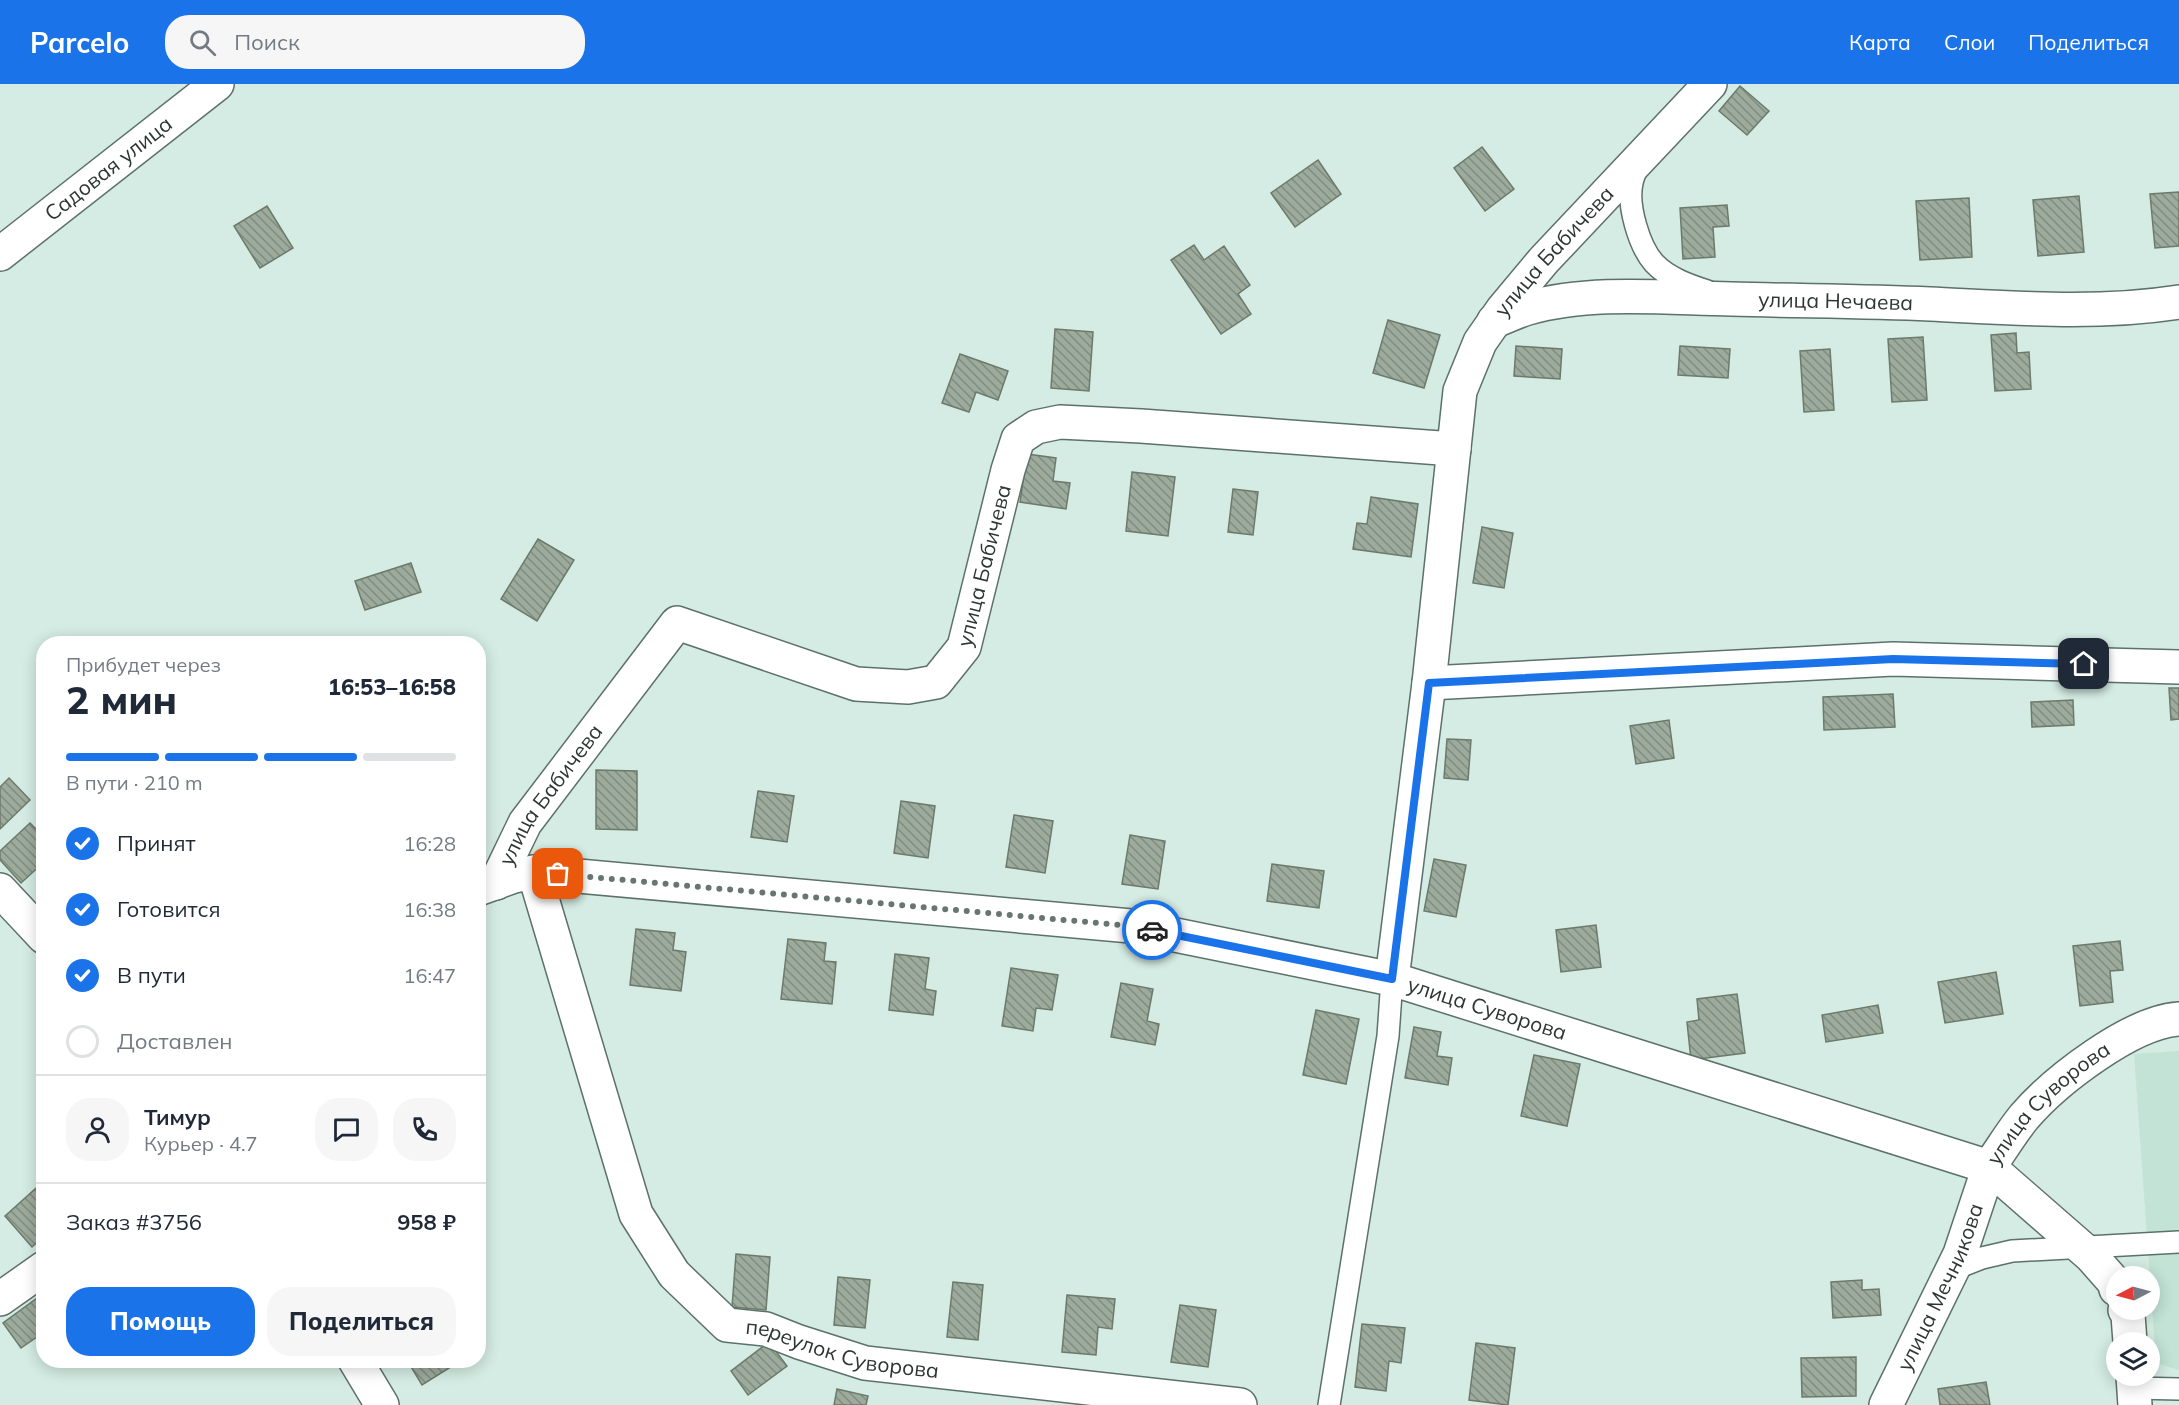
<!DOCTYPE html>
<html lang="ru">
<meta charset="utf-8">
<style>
:root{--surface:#fff;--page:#f6f6f7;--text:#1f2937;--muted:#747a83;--line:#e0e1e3;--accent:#1a73e8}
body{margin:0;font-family:Mulish,sans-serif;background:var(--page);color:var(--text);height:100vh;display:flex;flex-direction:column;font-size:22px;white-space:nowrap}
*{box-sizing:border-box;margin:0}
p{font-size:20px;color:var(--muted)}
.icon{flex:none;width:33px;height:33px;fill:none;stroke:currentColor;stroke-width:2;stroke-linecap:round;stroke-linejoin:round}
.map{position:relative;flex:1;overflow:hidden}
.panel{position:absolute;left:36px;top:552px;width:450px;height:732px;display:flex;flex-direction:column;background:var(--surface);border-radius:24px;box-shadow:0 3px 15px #0003}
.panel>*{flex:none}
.needle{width:39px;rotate:264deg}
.fabs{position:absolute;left:2106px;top:1182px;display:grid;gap:12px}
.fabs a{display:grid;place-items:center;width:54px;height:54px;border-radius:50%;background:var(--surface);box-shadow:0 3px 15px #0003;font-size:30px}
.pin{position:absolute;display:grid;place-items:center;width:51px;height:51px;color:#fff;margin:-26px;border-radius:12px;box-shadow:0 3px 9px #0006}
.courier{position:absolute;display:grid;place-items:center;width:60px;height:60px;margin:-30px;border:4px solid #1a73e8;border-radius:50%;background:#fff;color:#222;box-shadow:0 2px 8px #0007}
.overview em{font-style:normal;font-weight:800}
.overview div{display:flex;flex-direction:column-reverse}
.overview{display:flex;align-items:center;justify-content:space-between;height:102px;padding:0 30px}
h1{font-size:39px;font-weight:800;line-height:45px}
.bar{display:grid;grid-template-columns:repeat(4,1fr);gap:9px 6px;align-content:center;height:72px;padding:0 30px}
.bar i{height:8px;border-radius:4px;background:var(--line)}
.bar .current{background:var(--accent)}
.bar p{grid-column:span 4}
.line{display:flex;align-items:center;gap:15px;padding:0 30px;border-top:2px solid var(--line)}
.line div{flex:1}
.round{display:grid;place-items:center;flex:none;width:63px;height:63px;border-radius:24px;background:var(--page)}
ol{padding:0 30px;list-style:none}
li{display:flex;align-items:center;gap:18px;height:66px}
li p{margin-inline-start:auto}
li .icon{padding:6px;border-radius:50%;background:var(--accent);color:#fff;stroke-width:4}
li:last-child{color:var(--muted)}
li i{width:33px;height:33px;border:3px solid var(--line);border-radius:50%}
.button{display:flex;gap:12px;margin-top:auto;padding:12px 30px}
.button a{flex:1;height:69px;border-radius:24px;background:var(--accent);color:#fff;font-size:24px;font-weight:800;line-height:69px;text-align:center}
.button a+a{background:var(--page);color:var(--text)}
header{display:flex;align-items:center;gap:36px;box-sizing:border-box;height:84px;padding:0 30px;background:var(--accent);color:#fff}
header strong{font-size:28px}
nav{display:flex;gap:33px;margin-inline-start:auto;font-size:21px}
.search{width:420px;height:54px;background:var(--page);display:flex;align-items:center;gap:15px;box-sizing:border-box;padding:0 21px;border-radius:24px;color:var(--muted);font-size:22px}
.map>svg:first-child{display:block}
.built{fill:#c3e3d7}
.building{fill:url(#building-back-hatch);stroke:#6c7a6b;stroke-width:1.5}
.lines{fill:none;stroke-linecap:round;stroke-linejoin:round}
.service-casing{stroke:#5c7169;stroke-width:24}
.minor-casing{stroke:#5c7169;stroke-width:36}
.service{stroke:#fff;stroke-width:21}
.minor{stroke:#fff;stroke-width:33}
.done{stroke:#677671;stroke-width:6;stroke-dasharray:0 10.8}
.route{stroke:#1a73e8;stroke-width:8}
.labels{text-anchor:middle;stroke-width:6;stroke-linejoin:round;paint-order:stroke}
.street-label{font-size:21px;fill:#2d3633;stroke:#e2f9f0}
</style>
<header>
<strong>Parcelo</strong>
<div class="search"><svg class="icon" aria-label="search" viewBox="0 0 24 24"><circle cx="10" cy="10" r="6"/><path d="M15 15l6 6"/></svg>Поиск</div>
<nav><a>Карта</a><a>Слои</a><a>Поделиться</a></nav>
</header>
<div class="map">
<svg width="2179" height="1321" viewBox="0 0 2179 1321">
<defs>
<pattern id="building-back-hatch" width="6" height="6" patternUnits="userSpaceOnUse" patternTransform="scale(1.5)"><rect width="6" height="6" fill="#9cab9c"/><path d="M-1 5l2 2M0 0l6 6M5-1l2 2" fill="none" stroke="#808c80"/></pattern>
</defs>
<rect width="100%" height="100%" fill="#d4ece3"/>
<polygon class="built" points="2179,967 2179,1286 2156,1279 2134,970"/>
<g class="building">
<polygon points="1740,2 1769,27 1747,51 1719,27"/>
<polygon points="1482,63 1514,105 1485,127 1454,84"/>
<polygon points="1318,76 1341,110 1295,143 1271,109"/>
<polygon points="2179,108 2179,162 2155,164 2150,110"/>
<polygon points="2079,112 2084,168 2038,172 2033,116"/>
<polygon points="1969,114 1972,173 1920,176 1916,117"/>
<polygon points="1727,121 1729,142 1713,143 1715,173 1683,175 1680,124"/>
<polygon points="267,122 293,164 260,184 234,142"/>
<polygon points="1194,161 1204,176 1224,162 1250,201 1238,210 1251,230 1221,250 1171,176"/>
<polygon points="1388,236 1440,251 1424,304 1373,289"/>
<polygon points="1055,245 1093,248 1089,307 1051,304"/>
<polygon points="2016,249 2017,269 2029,268 2031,305 1995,307 1991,251"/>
<polygon points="1923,253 1927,316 1892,318 1888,255"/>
<polygon points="1516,262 1562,265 1560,295 1514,292"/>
<polygon points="1680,262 1730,265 1728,294 1678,291"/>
<polygon points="1830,265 1834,326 1804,328 1800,267"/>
<polygon points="960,270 1008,287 998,316 976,308 969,328 942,319"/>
<polygon points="1027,370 1056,374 1053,397 1070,399 1066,425 1020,418"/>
<polygon points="1132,388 1175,393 1168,452 1126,447"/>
<polygon points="1233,405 1258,408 1253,451 1228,448"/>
<polygon points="1371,413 1418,420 1411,473 1353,465 1357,439 1367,440"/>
<polygon points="1482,443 1513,449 1504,504 1473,499"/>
<polygon points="538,455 574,476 537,537 501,515"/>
<polygon points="411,479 421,508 365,526 355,497"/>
<polygon points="2169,604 2179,604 2179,635 2171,636"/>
<polygon points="1893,610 1895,643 1824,646 1823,613"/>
<polygon points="2073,616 2074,641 2032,643 2031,618"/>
<polygon points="1669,636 1674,674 1636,680 1630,642"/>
<polygon points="1447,655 1471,656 1468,696 1444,694"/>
<polygon points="596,686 637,687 637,746 596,745"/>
<polygon points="9,694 30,716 0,745 0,703"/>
<polygon points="758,707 794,712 787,758 751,753"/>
<polygon points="901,717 935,722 928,774 894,769"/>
<polygon points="1014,731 1053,737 1045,789 1006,783"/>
<polygon points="30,739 44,753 44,778 21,799 0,776 0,767"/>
<polygon points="1130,751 1165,757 1158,805 1122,800"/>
<polygon points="1434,775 1466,781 1456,833 1424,827"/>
<polygon points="1272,780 1324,787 1319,824 1267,817"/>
<polygon points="1596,841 1601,883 1561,888 1556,846"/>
<polygon points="636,845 675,849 673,866 686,868 681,907 630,901"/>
<polygon points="788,855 826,859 824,877 836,878 832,920 781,915"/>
<polygon points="2120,857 2123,886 2110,887 2113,918 2080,922 2073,862"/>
<polygon points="895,870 929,874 925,905 936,907 933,931 889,926"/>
<polygon points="1011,884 1058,891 1052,926 1036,924 1033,947 1002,942"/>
<polygon points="1996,888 2003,930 1945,939 1938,898"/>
<polygon points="1121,899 1153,905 1147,937 1159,940 1155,961 1111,953"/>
<polygon points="1737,910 1745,969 1691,976 1687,938 1699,936 1697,915"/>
<polygon points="1878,921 1883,949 1826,958 1822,931"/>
<polygon points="1316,926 1359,935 1346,1000 1303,991"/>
<polygon points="1414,943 1441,948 1437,972 1452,974 1448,1001 1405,994"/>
<polygon points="1534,971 1580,980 1567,1042 1521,1032"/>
<polygon points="44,1097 44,1152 32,1163 5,1132"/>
<polygon points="736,1170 770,1173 766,1226 732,1223"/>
<polygon points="838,1193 870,1196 865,1244 834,1241"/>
<polygon points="1862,1196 1862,1206 1879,1205 1881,1231 1833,1234 1831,1198"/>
<polygon points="953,1198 983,1201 978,1256 947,1253"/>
<polygon points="44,1209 44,1248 21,1264 3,1239"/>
<polygon points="1067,1211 1115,1215 1112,1245 1098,1243 1096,1271 1062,1268"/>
<polygon points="1180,1221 1216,1226 1208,1283 1171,1278"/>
<polygon points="1362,1240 1405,1244 1401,1279 1389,1277 1386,1307 1355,1303"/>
<polygon points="769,1258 787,1282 748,1311 731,1287"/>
<polygon points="1476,1259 1515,1264 1508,1321 1469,1316"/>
<polygon points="1856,1273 1856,1312 1802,1313 1801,1274"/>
<polygon points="407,1276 452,1276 454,1281 422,1301"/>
<polygon points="1986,1298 1990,1321 1940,1321 1938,1305"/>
<polygon points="837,1305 868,1312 866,1321 834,1321"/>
</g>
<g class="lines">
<g class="service-casing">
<g id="service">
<path d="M1638,82C1636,87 1633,93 1632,99C1627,121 1639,162 1654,179C1668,194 1689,201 1707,207"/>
<polyline points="1954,1185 1982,1174 2012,1167 2179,1158"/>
<polyline points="2134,1304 2179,1305"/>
<polyline points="1329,1321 1388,952 1392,895"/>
</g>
</g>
<g class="minor-casing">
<g id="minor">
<path id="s1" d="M0,170L217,0"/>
<path id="s2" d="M1494,237C1506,233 1517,227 1528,224C1591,206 1666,214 1731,215C1798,217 1864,217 1930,220C2014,224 2096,231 2179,218"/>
<polyline points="1429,599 1893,575 2179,583"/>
<path id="s3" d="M534,788L636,1130L674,1190L727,1241L766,1245L799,1258L865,1279L1240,1321"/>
<path id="s4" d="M496,799L525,739L677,539L856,600L908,603L936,598L964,563L1008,386L1018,355L1036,343L1060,338L1141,342L1454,365"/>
<path id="s5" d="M478,805L514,792L534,788L1131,842L1392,895L1989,1083C2001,1066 2011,1049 2024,1033C2055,997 2131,938 2179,935"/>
<polyline points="0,806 44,853"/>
<path id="s6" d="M1392,895L1429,599L1460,307L1480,258L1503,225L1544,176L1710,0"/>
<polyline points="0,1215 44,1184"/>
<polyline points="2125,1226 2128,1231 2130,1258"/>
<polyline points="355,1276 382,1321"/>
<polyline points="2133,1292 2135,1321"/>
<path id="s7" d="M1886,1321L1960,1170L1989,1083L2091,1172L2114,1198L2116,1205"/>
</g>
</g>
<use href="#service" class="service"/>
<use href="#minor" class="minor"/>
</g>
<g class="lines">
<polyline class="done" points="558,790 1131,842 1152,846"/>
<polyline class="route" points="1152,846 1392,895 1429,599 1893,575 2084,580"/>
</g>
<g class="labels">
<g class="street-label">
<text dy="7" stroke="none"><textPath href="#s1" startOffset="138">Садовая улица</textPath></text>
<text dy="7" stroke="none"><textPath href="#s6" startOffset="762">улица Бабичева</textPath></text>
<text dy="7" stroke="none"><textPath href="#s2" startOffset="345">улица Нечаева</textPath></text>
<text dy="7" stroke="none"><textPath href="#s4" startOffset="716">улица Бабичева</textPath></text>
<text dy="7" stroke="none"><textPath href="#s4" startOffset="104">улица Бабичева</textPath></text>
<text dy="7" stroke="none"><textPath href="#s5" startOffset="1024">улица Суворова</textPath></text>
<text dy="7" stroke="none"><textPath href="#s5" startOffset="1638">улица Суворова</textPath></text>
<text dy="7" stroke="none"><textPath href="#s7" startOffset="130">улица Мечникова</textPath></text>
<text dy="7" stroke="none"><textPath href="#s3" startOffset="620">переулок Суворова</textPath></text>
</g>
</g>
</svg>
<div class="fabs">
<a><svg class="needle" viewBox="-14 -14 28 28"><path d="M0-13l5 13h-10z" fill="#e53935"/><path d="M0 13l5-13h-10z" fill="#747a83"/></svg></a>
<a><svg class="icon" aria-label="layers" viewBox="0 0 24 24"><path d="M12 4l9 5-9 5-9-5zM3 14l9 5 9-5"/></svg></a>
</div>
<div class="pin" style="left:558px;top:790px;background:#ea580c"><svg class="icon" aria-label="bag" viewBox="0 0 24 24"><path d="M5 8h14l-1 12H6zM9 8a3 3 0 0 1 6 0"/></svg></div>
<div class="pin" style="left:2084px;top:580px;background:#1f2937"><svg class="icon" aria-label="home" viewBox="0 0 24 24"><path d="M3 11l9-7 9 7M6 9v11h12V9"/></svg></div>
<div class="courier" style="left:1152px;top:846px"><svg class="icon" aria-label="car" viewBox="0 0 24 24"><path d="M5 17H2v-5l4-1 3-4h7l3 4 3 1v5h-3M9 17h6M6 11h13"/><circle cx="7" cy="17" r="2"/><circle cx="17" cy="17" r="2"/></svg></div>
<section class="panel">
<div class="overview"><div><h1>2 мин</h1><p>Прибудет через</p></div><em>16:53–16:58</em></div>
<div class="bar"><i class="current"></i><i class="current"></i><i class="current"></i><i></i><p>В пути · 210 m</p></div>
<ol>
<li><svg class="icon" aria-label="check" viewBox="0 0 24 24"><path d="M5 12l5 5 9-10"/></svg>Принят<p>16:28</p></li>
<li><svg class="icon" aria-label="check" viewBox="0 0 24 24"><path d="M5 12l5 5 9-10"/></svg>Готовится<p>16:38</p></li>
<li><svg class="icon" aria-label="check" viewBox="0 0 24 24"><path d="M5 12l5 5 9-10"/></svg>В пути<p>16:47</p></li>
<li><i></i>Доставлен</li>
</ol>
<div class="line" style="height:108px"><a class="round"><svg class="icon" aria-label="person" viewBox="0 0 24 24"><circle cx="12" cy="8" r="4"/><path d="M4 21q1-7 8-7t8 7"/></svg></a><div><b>Тимур</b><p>Курьер · 4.7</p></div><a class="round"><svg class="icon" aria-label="chat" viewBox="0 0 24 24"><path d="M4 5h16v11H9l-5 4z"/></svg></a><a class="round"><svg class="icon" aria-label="phone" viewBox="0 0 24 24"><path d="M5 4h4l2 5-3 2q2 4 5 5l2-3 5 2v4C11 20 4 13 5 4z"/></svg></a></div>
<div class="line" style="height:78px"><div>Заказ #3756</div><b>958 ₽</b></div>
<div class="button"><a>Помощь</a><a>Поделиться</a></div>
</section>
</div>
